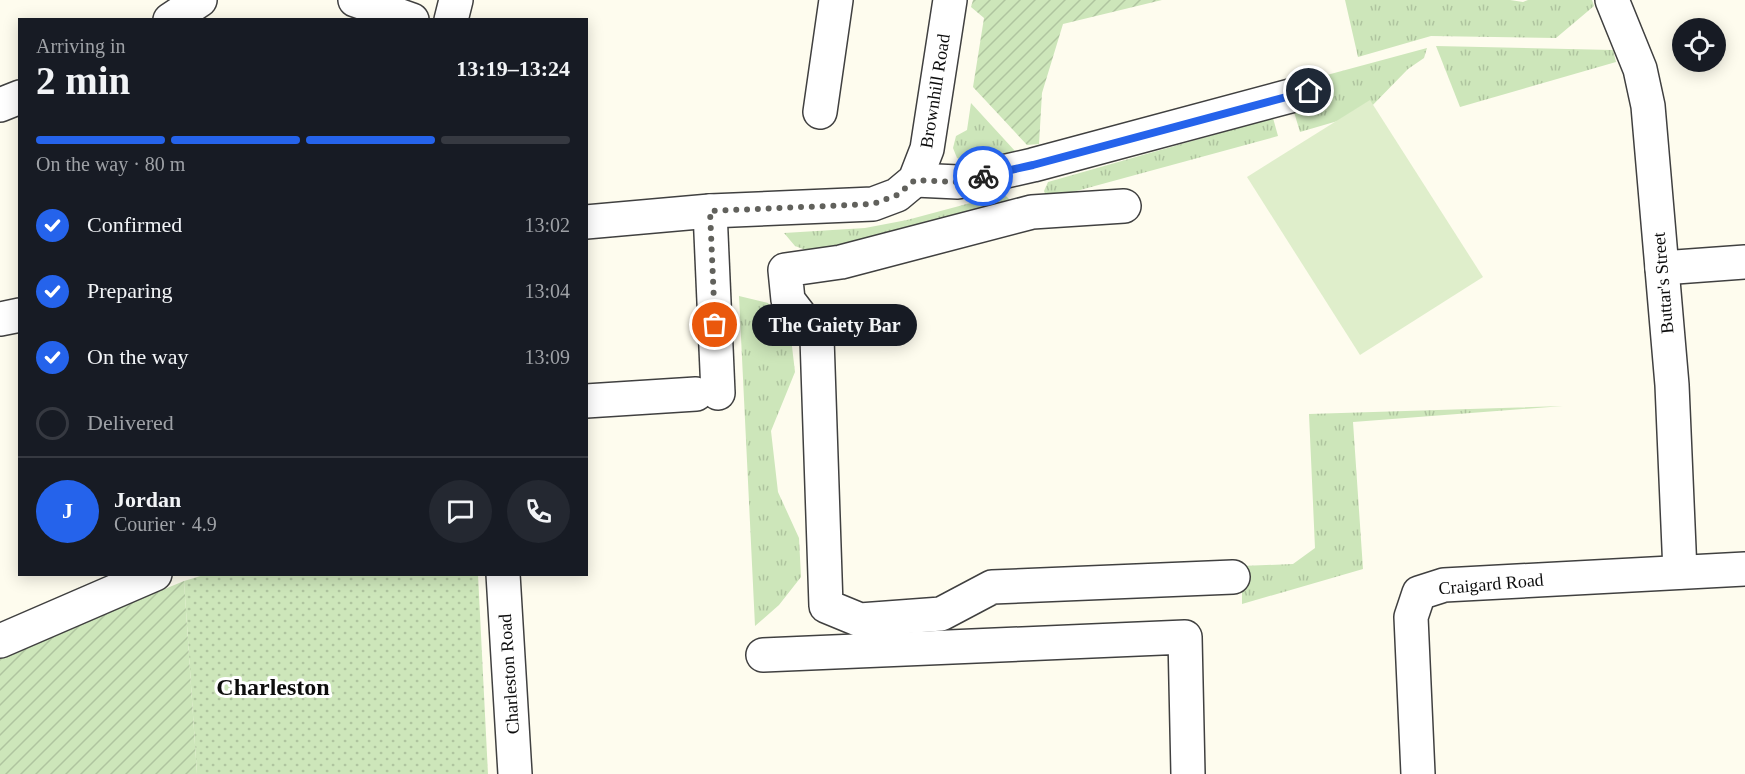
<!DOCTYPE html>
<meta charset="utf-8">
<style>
:root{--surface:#171b24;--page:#242831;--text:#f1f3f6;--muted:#9ea1a6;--line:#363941;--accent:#2563eb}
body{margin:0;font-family:"Times New Roman",serif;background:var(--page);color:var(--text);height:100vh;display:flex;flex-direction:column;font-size:22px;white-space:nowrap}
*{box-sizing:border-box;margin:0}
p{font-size:20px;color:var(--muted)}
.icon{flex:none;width:33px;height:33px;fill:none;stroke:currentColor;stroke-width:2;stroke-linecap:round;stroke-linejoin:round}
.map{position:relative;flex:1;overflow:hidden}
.details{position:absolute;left:18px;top:18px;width:570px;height:558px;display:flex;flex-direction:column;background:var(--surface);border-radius:0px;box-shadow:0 3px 15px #0003}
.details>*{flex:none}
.tools{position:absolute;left:1672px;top:18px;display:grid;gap:12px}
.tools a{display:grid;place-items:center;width:54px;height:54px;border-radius:50%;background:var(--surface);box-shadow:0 3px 15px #0003;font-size:30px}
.pin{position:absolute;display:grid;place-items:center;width:51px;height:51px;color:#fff;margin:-26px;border:3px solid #fff;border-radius:50%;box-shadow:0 2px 6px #0007}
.courier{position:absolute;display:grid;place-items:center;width:60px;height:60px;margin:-30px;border:4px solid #2563eb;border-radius:50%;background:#fff;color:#222;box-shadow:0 2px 8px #0007}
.bubble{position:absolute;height:42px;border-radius:21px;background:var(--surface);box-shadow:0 3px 15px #0003;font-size:20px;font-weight:700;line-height:42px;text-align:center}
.overview em{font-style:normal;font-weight:700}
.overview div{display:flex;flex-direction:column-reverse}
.overview{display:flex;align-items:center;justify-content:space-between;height:102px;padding:0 18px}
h1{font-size:39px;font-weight:700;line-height:45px}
.bar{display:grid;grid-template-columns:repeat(4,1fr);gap:9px 6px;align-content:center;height:72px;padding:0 18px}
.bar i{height:8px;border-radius:4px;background:var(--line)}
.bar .selected{background:var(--accent)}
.bar p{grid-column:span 4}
.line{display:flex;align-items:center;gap:15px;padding:0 18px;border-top:2px solid var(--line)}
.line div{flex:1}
.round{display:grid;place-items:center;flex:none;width:63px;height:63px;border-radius:32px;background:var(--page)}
ol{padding:0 18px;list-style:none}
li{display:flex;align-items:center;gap:18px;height:66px}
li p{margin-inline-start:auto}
li .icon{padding:6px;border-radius:50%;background:var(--accent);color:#fff;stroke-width:4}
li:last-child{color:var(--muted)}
li i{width:33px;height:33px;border:3px solid var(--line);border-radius:50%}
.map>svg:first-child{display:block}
.grass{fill:url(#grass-tufts)}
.park{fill:url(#park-dots)}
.garden{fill:url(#garden-furrows)}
.pitch{fill:#dfeecb}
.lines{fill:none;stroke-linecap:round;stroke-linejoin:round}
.minor-casing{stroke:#404040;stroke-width:36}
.minor{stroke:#fff;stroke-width:33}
.done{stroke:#61615c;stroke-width:6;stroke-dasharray:0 10.8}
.route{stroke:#2563eb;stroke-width:8}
.labels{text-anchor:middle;stroke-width:6;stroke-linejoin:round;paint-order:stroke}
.street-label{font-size:18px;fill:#0d0d0d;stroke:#fff}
.district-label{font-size:24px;font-weight:bold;fill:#0d0d0d;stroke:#fff}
</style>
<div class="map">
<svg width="1745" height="774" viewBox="0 0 1745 774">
<defs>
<pattern id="grass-tufts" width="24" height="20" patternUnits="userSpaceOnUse" patternTransform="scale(1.5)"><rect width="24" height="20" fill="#cde6ba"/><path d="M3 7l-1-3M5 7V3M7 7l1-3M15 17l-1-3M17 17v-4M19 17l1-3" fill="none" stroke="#afc49f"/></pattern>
<pattern id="park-dots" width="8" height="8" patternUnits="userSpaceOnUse" patternTransform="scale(1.5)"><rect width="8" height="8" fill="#cde6ba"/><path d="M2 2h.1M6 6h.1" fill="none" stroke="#afc49f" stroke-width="1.8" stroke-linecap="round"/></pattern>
<pattern id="garden-furrows" width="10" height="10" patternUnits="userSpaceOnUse" patternTransform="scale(1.5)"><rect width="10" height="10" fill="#cde6ba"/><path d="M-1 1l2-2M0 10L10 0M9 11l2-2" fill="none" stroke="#afc49f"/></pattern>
</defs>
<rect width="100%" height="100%" fill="#fefcee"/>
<g class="grass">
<polygon points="1345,0 1510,0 1523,2 1528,0 1592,0 1594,6 1556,38 1431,36 1358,57"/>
<polygon points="1436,46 1613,50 1616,62 1460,107"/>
<polygon points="1427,48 1424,58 1408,69 1365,113 1300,132 1294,112 1319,105 1312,79"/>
<polygon points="971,103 1015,151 968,163 957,158 953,148 956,136 967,130"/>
<polygon points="1273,118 1278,136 1047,199 1044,191 1048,182"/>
<polygon points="1004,194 1015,205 819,255 795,246 784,233 865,228 907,220"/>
<polygon points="739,296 768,303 791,338 795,372 771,431 778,492 799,538 801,577 779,605 755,626"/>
<polygon points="1563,406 1353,422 1363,569 1242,604 1242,566 1293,564 1315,548 1309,414"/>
</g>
<polygon class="park" points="207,574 478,575 488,774 197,774 184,581"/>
<g class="garden">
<polygon points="973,0 1162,0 1063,24 1042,93 1039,144 1027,145 973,87 984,18 971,7"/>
<polygon points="184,581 197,774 0,774 0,657"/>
</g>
<polygon class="pitch" points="1370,100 1483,277 1360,355 1247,177"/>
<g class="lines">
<g class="minor-casing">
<g id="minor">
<polyline points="355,0 412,20"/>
<polyline points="1612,0 1640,69 1648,106 1672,385 1680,572"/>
<polyline points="170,20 200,0"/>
<polyline points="451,20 456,0"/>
<polyline points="0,105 20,97"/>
<polyline points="820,112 836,0"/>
<polyline points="915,180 958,182 1033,165 1309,91"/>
<polyline points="1124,206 1032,212 841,262 785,270 788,300 817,338 826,606 860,620 941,614 992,587 1233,577"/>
<polyline points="710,211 718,393"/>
<polyline points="586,222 710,211 873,204 897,195 915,180 927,149 950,0"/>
<polyline points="1662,268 1745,262"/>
<polyline points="0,319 20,315"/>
<polyline points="586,401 696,394"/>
<polyline points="503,574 515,774"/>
<polyline points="0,641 155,574"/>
<polyline points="763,655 1185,637 1188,774"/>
<polyline points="1418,774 1411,617 1419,593 1444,585 1745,569"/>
</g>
</g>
<use href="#minor" class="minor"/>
</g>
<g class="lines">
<polyline class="done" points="715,325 710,211 873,204 897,195 915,180 958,182 983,176"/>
<polyline class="route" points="983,176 1033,165 1309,91"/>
</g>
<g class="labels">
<g class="street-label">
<text transform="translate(935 91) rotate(-81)" y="6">Brownhill Road</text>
<text transform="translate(1663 283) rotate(-95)" y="6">Buttar's Street</text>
<text transform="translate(1491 584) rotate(-5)" y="6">Craigard Road</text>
<text transform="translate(509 674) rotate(-94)" y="6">Charleston Road</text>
</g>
<g class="district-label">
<text x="273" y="695">Charleston</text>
</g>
</g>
</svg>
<div class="tools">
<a><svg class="icon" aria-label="locate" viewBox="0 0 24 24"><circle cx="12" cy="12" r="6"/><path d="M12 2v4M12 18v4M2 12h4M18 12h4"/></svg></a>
</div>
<div class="pin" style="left:715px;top:325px;background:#ea580c"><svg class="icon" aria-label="bag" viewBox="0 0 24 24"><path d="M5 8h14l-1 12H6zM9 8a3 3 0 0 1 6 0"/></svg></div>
<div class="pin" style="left:1309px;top:91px;background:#1f2937"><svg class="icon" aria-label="home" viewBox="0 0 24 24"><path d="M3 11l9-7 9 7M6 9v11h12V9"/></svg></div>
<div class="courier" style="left:983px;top:176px"><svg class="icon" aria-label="bike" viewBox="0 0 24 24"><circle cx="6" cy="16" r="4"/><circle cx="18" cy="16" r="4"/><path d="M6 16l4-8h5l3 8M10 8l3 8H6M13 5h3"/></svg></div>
<div class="bubble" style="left:752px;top:304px;width:165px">The Gaiety Bar</div>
<section class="details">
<div class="overview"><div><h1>2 min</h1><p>Arriving in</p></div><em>13:19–13:24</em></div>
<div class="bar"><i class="selected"></i><i class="selected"></i><i class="selected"></i><i></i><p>On the way · 80 m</p></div>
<ol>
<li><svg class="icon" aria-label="check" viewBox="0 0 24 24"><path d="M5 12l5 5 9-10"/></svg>Confirmed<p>13:02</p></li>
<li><svg class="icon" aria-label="check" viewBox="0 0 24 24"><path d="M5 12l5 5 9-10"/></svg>Preparing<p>13:04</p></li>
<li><svg class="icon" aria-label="check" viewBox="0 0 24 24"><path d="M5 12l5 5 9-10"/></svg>On the way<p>13:09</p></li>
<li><i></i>Delivered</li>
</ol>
<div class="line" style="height:108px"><b class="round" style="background:var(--accent);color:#fff">J</b><div><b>Jordan</b><p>Courier · 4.9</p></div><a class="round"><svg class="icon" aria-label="chat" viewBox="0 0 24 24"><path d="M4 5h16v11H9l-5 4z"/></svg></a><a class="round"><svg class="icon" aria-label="phone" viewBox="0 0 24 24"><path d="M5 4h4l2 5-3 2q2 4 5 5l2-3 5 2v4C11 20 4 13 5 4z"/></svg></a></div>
</section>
</div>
